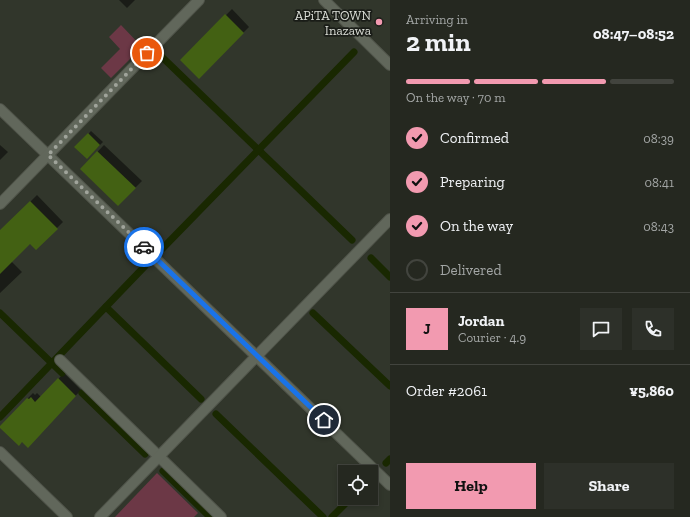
<!DOCTYPE html>
<meta charset="utf-8">
<style>
:root{--surface:#252820;--page:#2d3029;--text:#f1f3f6;--muted:#a3a6a5;--line:#42443e;--accent:#f29ab0}
body{margin:0;font-family:"Zilla Slab",serif;background:var(--page);color:var(--text);height:100vh;display:flex;flex-direction:column;font-size:15px;white-space:nowrap}
*{box-sizing:border-box;margin:0}
p{font-size:13px;color:var(--muted)}
.icon{flex:none;width:22px;height:22px;fill:none;stroke:currentColor;stroke-width:2;stroke-linecap:round;stroke-linejoin:round}
.map{position:relative;flex:1;overflow:hidden}
.side{display:flex;flex-direction:column;background:var(--surface);width:300px}
.side>*{flex:none}
.fabs{position:absolute;left:338px;top:465px;display:grid;gap:8px}
.fabs a{display:grid;place-items:center;width:40px;height:40px;border-radius:0px;background:var(--surface);box-shadow:0 2px 6px #0003,0 0 0 1px var(--line);font-size:20px}
.pin{position:absolute;display:grid;place-items:center;width:34px;height:34px;color:#fff;margin:-17px;border:2px solid #fff;border-radius:50%;box-shadow:0 1px 4px #0007}
.courier{position:absolute;display:grid;place-items:center;width:40px;height:40px;margin:-20px;border:3px solid #1a73e8;border-radius:50%;background:#fff;color:#222;box-shadow:0 1px 5px #0007}
.summary em{font-style:normal;font-weight:700}
.summary div{display:flex;flex-direction:column-reverse}
.summary{display:flex;align-items:center;justify-content:space-between;height:68px;padding:0 16px}
h1{font-size:26px;font-weight:700;line-height:30px}
.bar{display:grid;grid-template-columns:repeat(4,1fr);gap:6px 4px;align-content:center;height:48px;padding:0 16px}
.bar i{height:5px;border-radius:3px;background:var(--line)}
.bar .on{background:var(--accent)}
.bar p{grid-column:span 4}
.line{display:flex;align-items:center;gap:10px;padding:0 16px;border-top:1px solid var(--line)}
.line div{flex:1}
.round{display:grid;place-items:center;flex:none;width:42px;height:42px;border-radius:0px;background:var(--page)}
ol{padding:0 16px;list-style:none}
li{display:flex;align-items:center;gap:12px;height:44px}
li p{margin-inline-start:auto}
li .icon{padding:4px;border-radius:50%;background:var(--accent);color:#111;stroke-width:4}
li:last-child{color:var(--muted)}
li i{width:22px;height:22px;border:2px solid var(--line);border-radius:50%}
.action{display:flex;gap:8px;margin-top:auto;padding:8px 16px}
.action a{flex:1;height:46px;border-radius:0px;background:var(--accent);color:#111;font-size:16px;font-weight:700;line-height:46px;text-align:center}
.action a+a{background:var(--page);color:var(--text)}
main{display:flex;flex:1;min-height:0}
.map>svg:first-child{display:block}
.green{fill:#6c3846}
.shadow{fill:#0007}
.lines{fill:none;stroke-linecap:round;stroke-linejoin:round}
.stream{stroke:#192801;stroke-width:7}
.building{fill:#436113}
.street-casing{stroke:#50544a;stroke-width:12}
.street{stroke:#61675b;stroke-width:10}
.done{stroke:#a0a49b;stroke-width:4;stroke-dasharray:0 7.2}
.route{stroke:#1a73e8;stroke-width:5}
.poi-dot{fill:#f29ab0;stroke:#1a1d18;stroke-width:1.5}
.labels{text-anchor:middle;stroke-width:3.5;stroke-linejoin:round;paint-order:stroke}
.poi-label{font-size:13px;fill:#dcdfd8;stroke:#1a1d18;text-anchor:end}
</style>
<main>
<div class="map">
<svg width="390" height="517" viewBox="0 0 390 517">
<rect width="100%" height="100%" fill="#31362b"/>
<g class="green">
<polygon points="121,25 142,47 111,78 101,68 120,49 109,37"/>
<polygon points="157,473 198,513 194,517 115,517"/>
</g>
<g class="shadow">
<polygon points="119,0 135,0 127,8"/>
<polygon points="232,9 249,27 199,77 182,60"/>
<polygon points="91,131 103,142 87,158 76,147"/>
<polygon points="0,145 8,152 0,160"/>
<polygon points="104,145 142,181 118,205 81,169"/>
<polygon points="37,195 63,222 36,249 30,243 11,261 22,272 0,293 0,244 9,223"/>
<polygon points="64,373 81,390 33,441 22,441 0,427 33,393 35,395 37,393 41,397"/>
</g>
<g class="lines">
<g class="stream">
<polyline points="162,57 352,240"/>
<polyline points="162,249 354,52"/>
<polyline points="371,258 390,277"/>
<polyline points="106,307 201,399"/>
<polyline points="0,313 62,373"/>
<polyline points="313,313 390,386"/>
<polyline points="82,393 145,454"/>
<polyline points="216,414 323,517"/>
<polyline points="0,417 145,266"/>
<polyline points="386,463 390,459"/>
<polyline points="163,471 210,517"/>
<polyline points="332,517 351,498"/>
</g>
</g>
<g class="building">
<polygon points="225,14 244,33 199,79 180,60"/>
<polygon points="88,133 100,145 87,159 74,147"/>
<polygon points="97,151 136,188 118,206 80,169"/>
<polygon points="30,201 58,229 36,250 30,244 0,274 0,230"/>
<polygon points="58,378 76,396 28,448 22,442 19,446 0,428 0,426 27,398 29,399 31,397 35,402"/>
</g>
<g class="lines">
<g class="street-casing">
<g id="street">
<polyline points="324,0 390,65"/>
<polyline points="0,109 390,485"/>
<polyline points="0,204 199,0"/>
<polyline points="60,360 221,517"/>
<polyline points="0,452 67,517"/>
<polyline points="100,517 390,219"/>
</g>
</g>
<use href="#street" class="street"/>
</g>
<g class="lines">
<polyline class="done" points="144,247 48,155 147,53"/>
<polyline class="route" points="144,247 324,420"/>
</g>
<circle class="poi-dot" cx="379" cy="22" r="4"/>
<g class="labels">
<g class="poi-label">
<text x="371" y="20">APiTA TOWN<tspan x="371" dy="15">Inazawa</tspan></text>
</g>
</g>
</svg>
<div class="fabs">
<a><svg class="icon" aria-label="locate" viewBox="0 0 24 24"><circle cx="12" cy="12" r="6"/><path d="M12 2v4M12 18v4M2 12h4M18 12h4"/></svg></a>
</div>
<div class="pin" style="left:147px;top:53px;background:#ea580c"><svg class="icon" aria-label="bag" viewBox="0 0 24 24"><path d="M5 8h14l-1 12H6zM9 8a3 3 0 0 1 6 0"/></svg></div>
<div class="pin" style="left:324px;top:420px;background:#1f2937"><svg class="icon" aria-label="home" viewBox="0 0 24 24"><path d="M3 11l9-7 9 7M6 9v11h12V9"/></svg></div>
<div class="courier" style="left:144px;top:247px"><svg class="icon" aria-label="car" viewBox="0 0 24 24"><path d="M5 17H2v-5l4-1 3-4h7l3 4 3 1v5h-3M9 17h6M6 11h13"/><circle cx="7" cy="17" r="2"/><circle cx="17" cy="17" r="2"/></svg></div>
</div>
<section class="side">
<div class="summary"><div><h1>2 min</h1><p>Arriving in</p></div><em>08:47–08:52</em></div>
<div class="bar"><i class="on"></i><i class="on"></i><i class="on"></i><i></i><p>On the way · 70 m</p></div>
<ol>
<li><svg class="icon" aria-label="check" viewBox="0 0 24 24"><path d="M5 12l5 5 9-10"/></svg>Confirmed<p>08:39</p></li>
<li><svg class="icon" aria-label="check" viewBox="0 0 24 24"><path d="M5 12l5 5 9-10"/></svg>Preparing<p>08:41</p></li>
<li><svg class="icon" aria-label="check" viewBox="0 0 24 24"><path d="M5 12l5 5 9-10"/></svg>On the way<p>08:43</p></li>
<li><i></i>Delivered</li>
</ol>
<div class="line" style="height:72px"><b class="round" style="background:var(--accent);color:#111">J</b><div><b>Jordan</b><p>Courier · 4.9</p></div><a class="round"><svg class="icon" aria-label="chat" viewBox="0 0 24 24"><path d="M4 5h16v11H9l-5 4z"/></svg></a><a class="round"><svg class="icon" aria-label="phone" viewBox="0 0 24 24"><path d="M5 4h4l2 5-3 2q2 4 5 5l2-3 5 2v4C11 20 4 13 5 4z"/></svg></a></div>
<div class="line" style="height:52px"><div>Order #2061</div><b>¥5,860</b></div>
<div class="action"><a>Help</a><a>Share</a></div>
</section>
</main>
